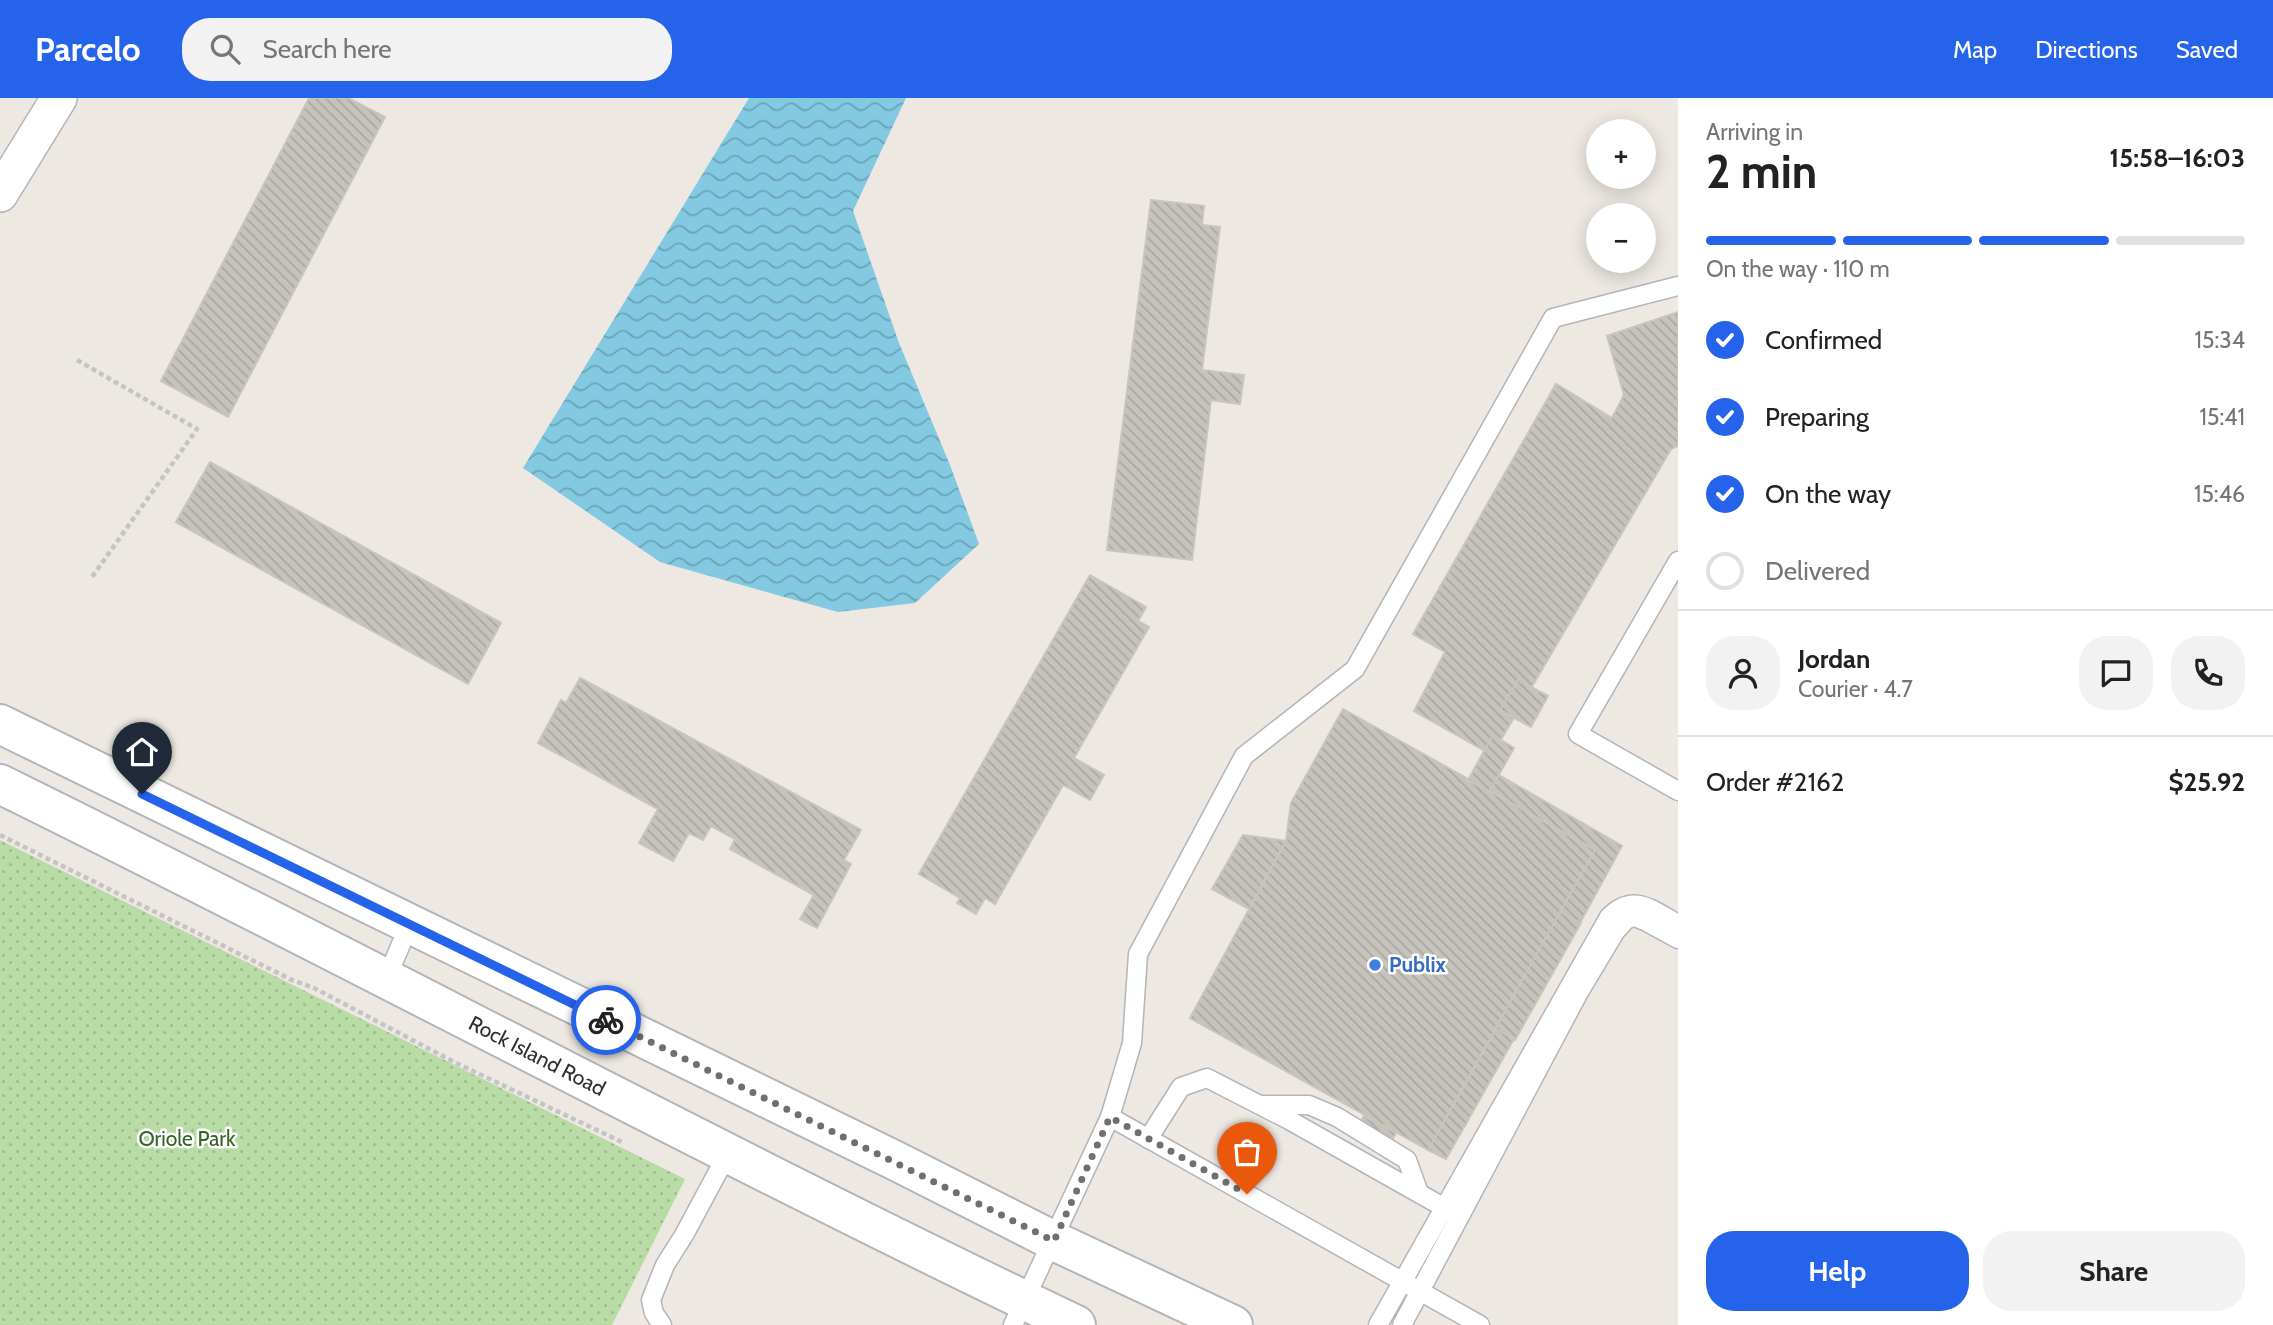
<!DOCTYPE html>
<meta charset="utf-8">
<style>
:root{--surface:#fff;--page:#f2f2f2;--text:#222;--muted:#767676;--line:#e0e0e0;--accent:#2563eb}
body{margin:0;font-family:Cabin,sans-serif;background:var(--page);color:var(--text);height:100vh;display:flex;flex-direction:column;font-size:26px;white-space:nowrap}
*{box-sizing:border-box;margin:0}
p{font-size:23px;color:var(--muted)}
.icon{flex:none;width:38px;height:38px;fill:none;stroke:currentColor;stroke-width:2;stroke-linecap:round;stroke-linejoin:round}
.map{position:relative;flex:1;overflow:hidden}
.details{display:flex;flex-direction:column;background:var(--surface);width:595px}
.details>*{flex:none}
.controls{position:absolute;left:1586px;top:21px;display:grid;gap:14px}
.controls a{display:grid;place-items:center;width:70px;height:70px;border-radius:50%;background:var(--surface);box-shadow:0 4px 18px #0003;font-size:35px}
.pin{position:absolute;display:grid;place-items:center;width:60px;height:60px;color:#fff;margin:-72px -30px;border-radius:50% 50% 50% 0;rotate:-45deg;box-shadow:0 0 7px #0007}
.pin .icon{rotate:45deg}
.courier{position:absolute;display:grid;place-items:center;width:70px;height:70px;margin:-35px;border:5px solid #2563eb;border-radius:50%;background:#fff;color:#222;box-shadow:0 2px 9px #0007}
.head em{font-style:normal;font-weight:700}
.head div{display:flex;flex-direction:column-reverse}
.head{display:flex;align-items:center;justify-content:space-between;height:119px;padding:0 28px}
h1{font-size:46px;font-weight:700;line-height:52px}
.bar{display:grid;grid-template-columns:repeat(4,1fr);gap:10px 7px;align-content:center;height:84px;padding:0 28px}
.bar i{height:9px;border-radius:5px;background:var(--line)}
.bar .current{background:var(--accent)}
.bar p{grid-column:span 4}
.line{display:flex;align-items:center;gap:18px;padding:0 28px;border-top:2px solid var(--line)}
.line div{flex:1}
.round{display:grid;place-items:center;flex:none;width:74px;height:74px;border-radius:28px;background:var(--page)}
ol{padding:0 28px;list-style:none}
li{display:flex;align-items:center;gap:21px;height:77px}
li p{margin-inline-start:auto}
li .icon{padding:7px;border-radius:50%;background:var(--accent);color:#fff;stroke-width:4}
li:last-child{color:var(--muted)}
li i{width:38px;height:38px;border:4px solid var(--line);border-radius:50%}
.primary-button{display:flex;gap:14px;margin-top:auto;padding:14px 28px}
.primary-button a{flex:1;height:80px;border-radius:28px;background:var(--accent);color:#fff;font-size:28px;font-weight:700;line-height:80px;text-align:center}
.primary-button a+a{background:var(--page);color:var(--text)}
header{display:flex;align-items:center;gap:42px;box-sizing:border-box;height:98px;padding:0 35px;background:var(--accent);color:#fff}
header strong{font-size:33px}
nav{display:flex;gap:38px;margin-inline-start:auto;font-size:24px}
.search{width:490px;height:63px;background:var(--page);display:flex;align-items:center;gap:18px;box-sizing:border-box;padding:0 24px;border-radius:28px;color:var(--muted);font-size:26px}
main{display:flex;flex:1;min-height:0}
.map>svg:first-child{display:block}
.park{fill:url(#park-dots)}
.water{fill:url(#water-waves)}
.building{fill:url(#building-back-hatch);stroke:#c9c4bc;stroke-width:2}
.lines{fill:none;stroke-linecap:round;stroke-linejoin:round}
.service-casing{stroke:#b3b4bc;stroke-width:21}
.minor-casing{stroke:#b3b4bc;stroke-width:38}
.secondary-casing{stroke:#b3b4bc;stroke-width:42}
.path{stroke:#c4c4c4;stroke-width:4.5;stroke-dasharray:5 3.5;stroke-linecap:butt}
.service{stroke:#fff;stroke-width:18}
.minor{stroke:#fff;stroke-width:35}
.secondary{stroke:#fff;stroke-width:38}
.done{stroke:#716f6d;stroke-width:7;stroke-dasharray:0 12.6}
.route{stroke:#2563eb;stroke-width:9}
.shop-dot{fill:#3f7fe0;stroke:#fff;stroke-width:2.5}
.labels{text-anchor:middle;stroke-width:5;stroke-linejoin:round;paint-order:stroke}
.shop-label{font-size:21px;font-weight:bold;fill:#366cbe;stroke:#fff;text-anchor:start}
.street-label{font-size:21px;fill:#2e2e2e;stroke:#fff}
.park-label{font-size:21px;fill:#336425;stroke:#fff}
</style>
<header>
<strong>Parcelo</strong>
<div class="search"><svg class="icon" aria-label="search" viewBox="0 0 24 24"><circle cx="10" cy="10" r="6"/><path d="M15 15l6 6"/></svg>Search here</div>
<nav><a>Map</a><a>Directions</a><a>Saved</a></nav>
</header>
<main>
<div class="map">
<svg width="1678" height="1227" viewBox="0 0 1678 1227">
<defs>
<pattern id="park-dots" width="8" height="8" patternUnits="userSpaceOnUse" patternTransform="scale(1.75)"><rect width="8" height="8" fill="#b9dca6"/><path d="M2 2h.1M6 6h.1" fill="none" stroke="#9fbd8f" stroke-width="1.8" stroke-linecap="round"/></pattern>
<pattern id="water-waves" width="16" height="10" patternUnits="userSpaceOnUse" patternTransform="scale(1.75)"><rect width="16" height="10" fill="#83c9e1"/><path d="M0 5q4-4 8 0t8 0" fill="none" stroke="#6ca4b7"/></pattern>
<pattern id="building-back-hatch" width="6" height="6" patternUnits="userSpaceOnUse" patternTransform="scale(1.75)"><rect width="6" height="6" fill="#c6c3bd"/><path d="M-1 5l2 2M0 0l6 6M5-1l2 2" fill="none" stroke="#aaa8a3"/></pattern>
</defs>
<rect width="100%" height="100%" fill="#ede8e2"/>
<polygon class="park" points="0,742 685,1081 612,1227 0,1227"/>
<polygon class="water" points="749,0 906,0 853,113 899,245 950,367 979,446 915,505 838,514 660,464 523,370"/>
<g class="building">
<polygon points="309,0 348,0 385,19 228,319 161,283"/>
<polygon points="1151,102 1204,108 1202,127 1220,129 1202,272 1244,277 1240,306 1211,302 1192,462 1107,452"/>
<polygon points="1678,214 1678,348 1671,351 1492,657 1414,613 1445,554 1413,536 1556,286 1612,320 1624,297 1607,238"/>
<polygon points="210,364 501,525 468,586 176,424"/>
<polygon points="1090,477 1146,509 1138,523 1149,529 1074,660 1104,677 1090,702 1063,687 995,806 985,800 976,816 957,805 960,800 919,776"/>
<polygon points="580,580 861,732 844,762 851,766 817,830 800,821 814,797 730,751 735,741 711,728 703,742 689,735 673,763 639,745 658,711 538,645 561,602 566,605"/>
<polygon points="1518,582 1548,598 1531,629 1500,612"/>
<polygon points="1343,611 1595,752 1428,1052 1190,920 1286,743 1291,705"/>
<polygon points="1493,637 1514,650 1489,694 1468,682"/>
<polygon points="1499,677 1622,748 1580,825 1560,814 1595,752 1490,693"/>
<polygon points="1243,737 1286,743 1249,811 1212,791"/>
<polygon points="1560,814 1581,825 1515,942 1495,931"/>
<polygon points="1496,931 1514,941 1446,1061 1428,1052"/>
<polygon points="1364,1018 1396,1035 1384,1057 1352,1039"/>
</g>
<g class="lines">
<g class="service-casing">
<g id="service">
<polyline points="1678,463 1578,636 1678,693"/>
<polyline points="386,882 409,827"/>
<polyline points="1263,1007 1309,1007 1337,1019 1407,1062 1419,1095"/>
<polyline points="1110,1019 1132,945 1138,856 1244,658 1355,571 1553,220 1678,188"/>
<polyline points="1148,1041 1181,989 1207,980 1289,1022 1452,1114"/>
<polyline points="662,1227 654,1215 651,1202 665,1167 684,1137 727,1057"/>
<polyline points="1013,1227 1110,1019 1480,1227"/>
<path d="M1378,1227L1609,819C1634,794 1652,812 1678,826"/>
<polyline points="1402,1227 1579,894 1615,834 1627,821 1635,819 1647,824 1678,841"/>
</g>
</g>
<g class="minor-casing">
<polyline id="minor" points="0,96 59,0"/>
</g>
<g class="secondary-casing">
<g id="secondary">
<polyline points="0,626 896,1063 1054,1143 1233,1227"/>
<path id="s1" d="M0,686C360,863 713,1054 1076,1227"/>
</g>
</g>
<g class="path">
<polyline points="77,262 197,331 92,479"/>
<polyline points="0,737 292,882 314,890 454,964 622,1044"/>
</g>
<use href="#service" class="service"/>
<use href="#minor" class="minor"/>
<use href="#secondary" class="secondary"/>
</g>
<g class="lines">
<polyline class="done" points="606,922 1054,1143 1110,1019 1247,1096"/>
<polyline class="route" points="142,696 606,922"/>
</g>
<circle class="shop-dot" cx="1375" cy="867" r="7"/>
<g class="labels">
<g class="shop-label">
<text x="1389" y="874">Publix</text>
</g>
<g class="street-label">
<text dy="7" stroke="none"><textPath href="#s1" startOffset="602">Rock Island Road</textPath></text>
</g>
<g class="park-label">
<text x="187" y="1048">Oriole Park</text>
</g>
</g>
</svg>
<div class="controls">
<a>+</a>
<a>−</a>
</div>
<div class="pin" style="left:1247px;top:1096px;background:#ea580c"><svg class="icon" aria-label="bag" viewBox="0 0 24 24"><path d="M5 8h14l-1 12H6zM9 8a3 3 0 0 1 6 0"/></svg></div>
<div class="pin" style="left:142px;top:696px;background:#1f2937"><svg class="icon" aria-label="home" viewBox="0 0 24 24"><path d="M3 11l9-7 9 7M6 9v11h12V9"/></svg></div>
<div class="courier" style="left:606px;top:922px"><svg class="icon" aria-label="bike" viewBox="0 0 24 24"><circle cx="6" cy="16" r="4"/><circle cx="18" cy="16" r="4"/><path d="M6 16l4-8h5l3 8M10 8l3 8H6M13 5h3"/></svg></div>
</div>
<section class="details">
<div class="head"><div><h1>2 min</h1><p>Arriving in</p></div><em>15:58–16:03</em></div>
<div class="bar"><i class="current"></i><i class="current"></i><i class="current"></i><i></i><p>On the way · 110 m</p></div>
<ol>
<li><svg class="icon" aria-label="check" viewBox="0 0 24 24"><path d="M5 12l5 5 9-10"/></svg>Confirmed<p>15:34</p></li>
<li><svg class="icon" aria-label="check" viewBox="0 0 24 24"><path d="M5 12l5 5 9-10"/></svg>Preparing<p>15:41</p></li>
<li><svg class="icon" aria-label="check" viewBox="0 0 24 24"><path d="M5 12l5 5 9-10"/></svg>On the way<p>15:46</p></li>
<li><i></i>Delivered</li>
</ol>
<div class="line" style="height:126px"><a class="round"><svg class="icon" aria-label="person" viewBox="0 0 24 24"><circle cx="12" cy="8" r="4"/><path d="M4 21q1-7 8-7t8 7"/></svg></a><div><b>Jordan</b><p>Courier · 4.7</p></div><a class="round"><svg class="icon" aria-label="chat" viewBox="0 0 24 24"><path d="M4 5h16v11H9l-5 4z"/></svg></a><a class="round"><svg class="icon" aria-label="phone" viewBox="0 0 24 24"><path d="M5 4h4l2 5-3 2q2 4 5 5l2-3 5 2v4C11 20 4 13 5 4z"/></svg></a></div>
<div class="line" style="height:91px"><div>Order #2162</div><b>$25.92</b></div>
<div class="primary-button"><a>Help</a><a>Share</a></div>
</section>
</main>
